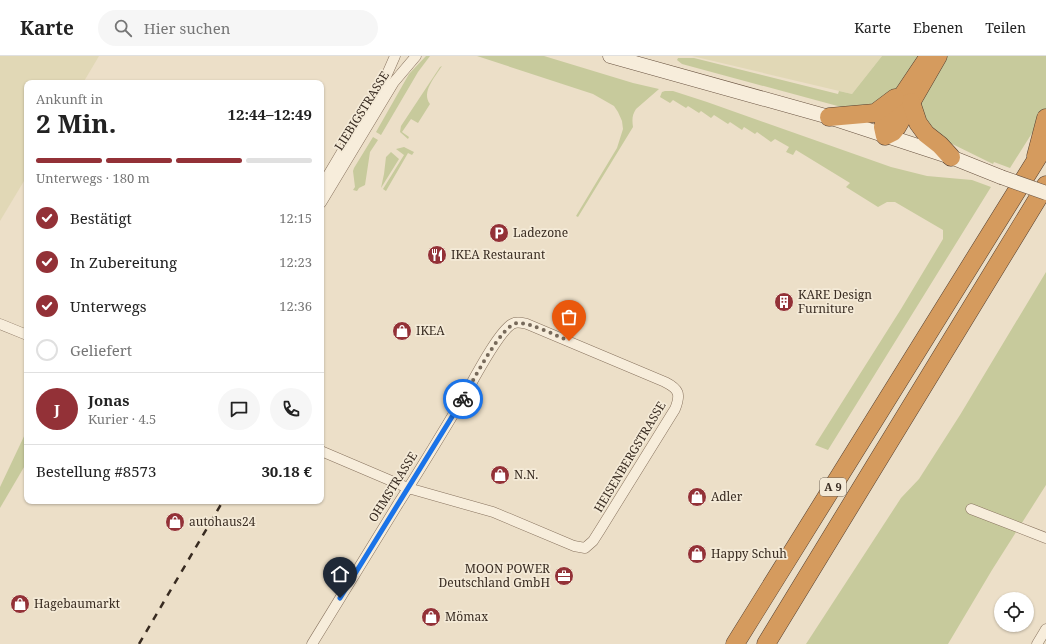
<!DOCTYPE html>
<html lang="de">
<meta charset="utf-8">
<style>
:root{--surface:#fff;--page:#f6f6f6;--text:#222;--muted:#767676;--line:#e0e0e0;--accent:#933137}
body{margin:0;font-family:"Noto Serif",serif;background:var(--page);color:var(--text);height:100vh;display:flex;flex-direction:column;font-size:15px;white-space:nowrap}
*{box-sizing:border-box;margin:0}
p{font-size:13px;color:var(--muted)}
.icon{flex:none;width:22px;height:22px;fill:none;stroke:currentColor;stroke-width:2;stroke-linecap:round;stroke-linejoin:round}
.map{position:relative;flex:1;overflow:hidden}
.panel{position:absolute;left:24px;top:24px;width:300px;height:424px;display:flex;flex-direction:column;background:var(--surface);border-radius:8px;box-shadow:0 1px 3px #0004}
.panel>*{flex:none}
.controls{position:absolute;left:994px;top:536px;display:grid;gap:8px}
.controls a{display:grid;place-items:center;width:40px;height:40px;border-radius:50%;background:var(--surface);box-shadow:0 1px 3px #0004;font-size:20px}
.pin{position:absolute;display:grid;place-items:center;width:34px;height:34px;color:#fff;margin:-41px -17px;border-radius:50% 50% 50% 0;rotate:-45deg;box-shadow:0 0 4px #0007}
.pin .icon{rotate:45deg}
.courier{position:absolute;display:grid;place-items:center;width:40px;height:40px;margin:-20px;border:3px solid #1a73e8;border-radius:50%;background:#fff;color:#222;box-shadow:0 1px 5px #0007}
.overview em{font-style:normal;font-weight:700}
.overview div{display:flex;flex-direction:column-reverse}
.overview{display:flex;align-items:center;justify-content:space-between;height:68px;padding:0 12px}
h1{font-size:26px;font-weight:700;line-height:30px}
.bar{display:grid;grid-template-columns:repeat(4,1fr);gap:6px 4px;align-content:center;height:48px;padding:0 12px}
.bar i{height:5px;border-radius:3px;background:var(--line)}
.bar .selected{background:var(--accent)}
.bar p{grid-column:span 4}
.line{display:flex;align-items:center;gap:10px;padding:0 12px;border-top:1px solid var(--line)}
.line div{flex:1}
.round{display:grid;place-items:center;flex:none;width:42px;height:42px;border-radius:21px;background:var(--page)}
ol{padding:0 12px;list-style:none}
li{display:flex;align-items:center;gap:12px;height:44px}
li p{margin-inline-start:auto}
li .icon{padding:4px;border-radius:50%;background:var(--accent);color:#fff;stroke-width:4}
li:last-child{color:var(--muted)}
li i{width:22px;height:22px;border:2px solid var(--line);border-radius:50%}
header{display:flex;align-items:center;gap:24px;box-sizing:border-box;height:56px;padding:0 20px;background:var(--surface);border-bottom:1px solid var(--line)}
header strong{font-size:19px}
nav{display:flex;gap:22px;margin-inline-start:auto;font-size:14px}
.search{width:280px;height:36px;background:var(--page);display:flex;align-items:center;gap:10px;box-sizing:border-box;padding:0 14px;border-radius:22px;color:var(--muted);font-size:15px}
.map>svg:first-child{display:block}
.farmland{fill:#e1d8b6}
.green{fill:#c7ca9c}
.lines{fill:none;stroke-linecap:round;stroke-linejoin:round}
.minor-casing{stroke:#87725e;stroke-width:11}
.secondary-casing{stroke:#695341;stroke-width:15}
.motorway-casing{stroke:#554032;stroke-width:19}
.minor{stroke:#f7eddb;stroke-width:10}
.secondary{stroke:#f7eddb;stroke-width:14}
.motorway{stroke:#d59b5e;stroke-width:18}
.rail{stroke:#382b21;stroke-width:2.5;stroke-dasharray:7 7;stroke-linecap:butt}
.secondary-bridge-casing{stroke:#695341;stroke-width:15;stroke-linecap:butt}
.secondary-bridge{stroke:#f7eddb;stroke-width:14}
.done{stroke:#776a5b;stroke-width:4;stroke-dasharray:0 7.2}
.route{stroke:#1a73e8;stroke-width:5}
.labels{text-anchor:middle;stroke-width:3.5;stroke-linejoin:round;paint-order:stroke}
.shield{fill:#f4ead7;stroke:#706458;stroke-width:1}
.shield-label{font-size:11px;font-weight:bold;fill:#382b21}
.street-label{font-size:12px;fill:#382b21;stroke:#f4ead7}
.poi-label{font-size:12px;fill:#382b21;stroke:#f4ead7;text-anchor:start}
</style>
<header>
<strong>Karte</strong>
<div class="search"><svg class="icon" aria-label="search" viewBox="0 0 24 24"><circle cx="10" cy="10" r="6"/><path d="M15 15l6 6"/></svg>Hier suchen</div>
<nav><a>Karte</a><a>Ebenen</a><a>Teilen</a></nav>
</header>
<div class="map">
<svg width="1046" height="588" viewBox="0 0 1046 588">
<rect width="100%" height="100%" fill="#ecdfc8"/>
<g class="farmland">
<polygon points="0,0 99,0 83,27 27,27 27,120 0,165"/>
<polygon points="692,0 882,0 852,38"/>
</g>
<g class="green">
<polygon points="426,0 430,0 418,16 381,79 376,76 409,18"/>
<path d="M477,0H544L633,27L659,33L636,53C632,59 632,64 633,71L578,161L576,160L617,92L623,73L622,65L618,56L614,50L593,38Z"/>
<polygon points="882,0 921,0 898,32 884,46 856,55 682,8 677,4 678,2 694,2 838,38 839,35 852,38"/>
<polygon points="943,0 1046,0 1046,55 1010,112 994,106 993,108 936,80 918,56 925,28"/>
<path d="M442,10C435,21 421,36 430,48L418,67L411,63L402,76L409,81L408,83L400,76L401,70L440,11Z"/>
<polygon points="665,35 673,35 707,46 891,111 927,120 972,124 991,131 828,394 815,389 901,253 943,183 943,174 895,146 887,146 878,151 846,131 850,127 796,94 793,99 786,96 789,91 775,83 771,86 757,76 755,78 744,71 742,74 730,66 728,68 714,59 711,62 701,55 699,57 688,50 686,52 673,44 670,47 660,41 662,36"/>
<polygon points="373,81 378,84 370,96 365,129 359,132 357,135 353,134 355,131 353,115 354,112"/>
<polygon points="404,91 414,96 412,99 408,97 386,135 383,133 404,99 396,93"/>
<polygon points="391,96 399,103 381,132 384,118 386,101"/>
<polygon points="1046,216 1046,429 992,514 948,588 806,588 901,442 919,423 960,359"/>
<polygon points="27,374 27,406 0,452 0,431"/>
</g>
<g class="lines">
<g class="minor-casing">
<g id="minor">
<polyline points="321,131 384,25 395,0"/>
<polyline points="321,147 394,26 416,0"/>
<polyline points="0,268 27,279"/>
<polyline points="971,453 1046,482"/>
<path d="M312,588L398,448C420,414 441,379 462,344C472,327 497,277 512,268C517,265 522,267 527,268L665,326C679,333 681,338 675,353L600,474L593,485L585,492L574,490L493,456L408,432L321,395"/>
<polyline points="1037,588 1046,573"/>
</g>
</g>
<g class="secondary-casing">
<polyline id="secondary" points="610,0 829,61 951,101 1001,121"/>
</g>
<g class="motorway-casing">
<g id="motorway">
<polyline points="929,0 884,67 883,71 885,80 893,76 897,71 938,0"/>
<polyline points="911,46 918,67 926,78 940,89 951,101"/>
<polyline points="829,61 875,57 895,42"/>
<polyline points="1036,100 1046,62"/>
<polyline points="735,588 1046,88"/>
<polyline points="766,588 1046,129"/>
</g>
</g>
<use href="#minor" class="minor"/>
<use href="#secondary" class="secondary"/>
<use href="#motorway" class="motorway"/>
<polyline class="rail" points="139,588 223,445"/>
<g class="secondary-bridge-casing">
<polyline id="secondary-bridge" points="1001,121 1046,137"/>
</g>
<use href="#secondary-bridge" class="secondary-bridge"/>
</g>
<g class="lines">
<path class="done" d="M463,343C471,328 502,268 517,267C529,266 557,280 569,285"/>
<polyline class="route" points="340,542 463,343"/>
</g>
<defs>
<g id="parking-disc" transform="scale(1)"><circle r="9.5" fill="#933137" stroke="#f4ead7"/><path d="M-3.5-5.5H1a3.5 3.5 0 0 1 0 7H-1V5.5H-3.5ZM-1-3.4V-.6H.8a1.4 1.4 0 0 0 0-2.8Z" fill="#fff"/></g>
<g id="restaurant-disc" transform="scale(1)"><circle r="9.5" fill="#933137" stroke="#f4ead7"/><path d="M-5-6h1v4h1v-4h1v4h1v-4h1v5L-1.5 .5V6h-2V.5L-5-1ZM5-6V6H3V1.5H1.5Q1.5-4 5-6Z" fill="#fff"/></g>
<g id="building-disc" transform="scale(1)"><circle r="9.5" fill="#933137" stroke="#f4ead7"/><path d="M-4-6H4V6H1V3H-1V6H-4ZM-2.5-4.3h1.7v1.8h-1.7ZM.8-4.3h1.7v1.8H.8ZM-2.5-1h1.7V.8h-1.7ZM.8-1h1.7V.8H.8Z" fill="#fff"/></g>
<g id="shop-disc" transform="scale(1)"><circle r="9.5" fill="#933137" stroke="#f4ead7"/><path d="M-5-2.5h2.3a2.7 3.5 0 0 1 5.4 0H5L5.5 6h-11ZM-1.5-2.5h3a1.5 2.3 0 0 0-3 0Z" fill="#fff"/></g>
<g id="office-disc" transform="scale(1)"><circle r="9.5" fill="#933137" stroke="#f4ead7"/><path d="M-6-3h4V-5.5h4V-3h4V5H-6ZM-1-4.5V-3h2v-1.5ZM-6 0V1H6V0Z" fill="#fff"/></g>
</defs>
<g fill-rule="evenodd">
<use href="#parking-disc" x="499" y="177"/>
<use href="#restaurant-disc" x="437" y="199"/>
<use href="#building-disc" x="784" y="246"/>
<use href="#shop-disc" x="402" y="275"/>
<use href="#shop-disc" x="500" y="419"/>
<use href="#shop-disc" x="697" y="441"/>
<use href="#shop-disc" x="175" y="466"/>
<use href="#shop-disc" x="697" y="498"/>
<use href="#office-disc" x="564" y="520"/>
<use href="#shop-disc" x="20" y="548"/>
<use href="#shop-disc" x="431" y="561"/>
</g>
<g class="labels">
<rect class="shield" x="820" y="422" width="26" height="18" rx="3"/>
<g class="shield-label">
<text x="833" y="435">A 9</text>
</g>
<g class="street-label">
<text transform="translate(362 55) rotate(-58)" y="4">LIEBIGSTRASSE</text>
<text transform="translate(630 401) rotate(-59)" y="4">HEISENBERGSTRASSE</text>
<text transform="translate(393 431) rotate(-58)" y="4">OHMSTRASSE</text>
</g>
<g class="poi-label">
<text x="513" y="181">Ladezone</text>
<text x="451" y="203">IKEA Restaurant</text>
<text x="798" y="243">KARE Design<tspan x="798" dy="14">Furniture</tspan></text>
<text x="416" y="279">IKEA</text>
<text x="514" y="423">N.N.</text>
<text x="711" y="445">Adler</text>
<text x="189" y="470">autohaus24</text>
<text x="711" y="502">Happy Schuh</text>
<text x="550" y="517" text-anchor="end">MOON POWER<tspan x="550" dy="14">Deutschland GmbH</tspan></text>
<text x="34" y="552">Hagebaumarkt</text>
<text x="445" y="565">Mömax</text>
</g>
</g>
</svg>
<div class="controls">
<a><svg class="icon" aria-label="locate" viewBox="0 0 24 24"><circle cx="12" cy="12" r="6"/><path d="M12 2v4M12 18v4M2 12h4M18 12h4"/></svg></a>
</div>
<div class="pin" style="left:569px;top:285px;background:#ea580c"><svg class="icon" aria-label="bag" viewBox="0 0 24 24"><path d="M5 8h14l-1 12H6zM9 8a3 3 0 0 1 6 0"/></svg></div>
<div class="pin" style="left:340px;top:542px;background:#1f2937"><svg class="icon" aria-label="home" viewBox="0 0 24 24"><path d="M3 11l9-7 9 7M6 9v11h12V9"/></svg></div>
<div class="courier" style="left:463px;top:343px"><svg class="icon" aria-label="bike" viewBox="0 0 24 24"><circle cx="6" cy="16" r="4"/><circle cx="18" cy="16" r="4"/><path d="M6 16l4-8h5l3 8M10 8l3 8H6M13 5h3"/></svg></div>
<section class="panel">
<div class="overview"><div><h1>2 Min.</h1><p>Ankunft in</p></div><em>12:44–12:49</em></div>
<div class="bar"><i class="selected"></i><i class="selected"></i><i class="selected"></i><i></i><p>Unterwegs · 180 m</p></div>
<ol>
<li><svg class="icon" aria-label="check" viewBox="0 0 24 24"><path d="M5 12l5 5 9-10"/></svg>Bestätigt<p>12:15</p></li>
<li><svg class="icon" aria-label="check" viewBox="0 0 24 24"><path d="M5 12l5 5 9-10"/></svg>In Zubereitung<p>12:23</p></li>
<li><svg class="icon" aria-label="check" viewBox="0 0 24 24"><path d="M5 12l5 5 9-10"/></svg>Unterwegs<p>12:36</p></li>
<li><i></i>Geliefert</li>
</ol>
<div class="line" style="height:72px"><b class="round" style="background:var(--accent);color:#fff">J</b><div><b>Jonas</b><p>Kurier · 4.5</p></div><a class="round"><svg class="icon" aria-label="chat" viewBox="0 0 24 24"><path d="M4 5h16v11H9l-5 4z"/></svg></a><a class="round"><svg class="icon" aria-label="phone" viewBox="0 0 24 24"><path d="M5 4h4l2 5-3 2q2 4 5 5l2-3 5 2v4C11 20 4 13 5 4z"/></svg></a></div>
<div class="line" style="height:52px"><div>Bestellung #8573</div><b>30.18 €</b></div>
</section>
</div>
